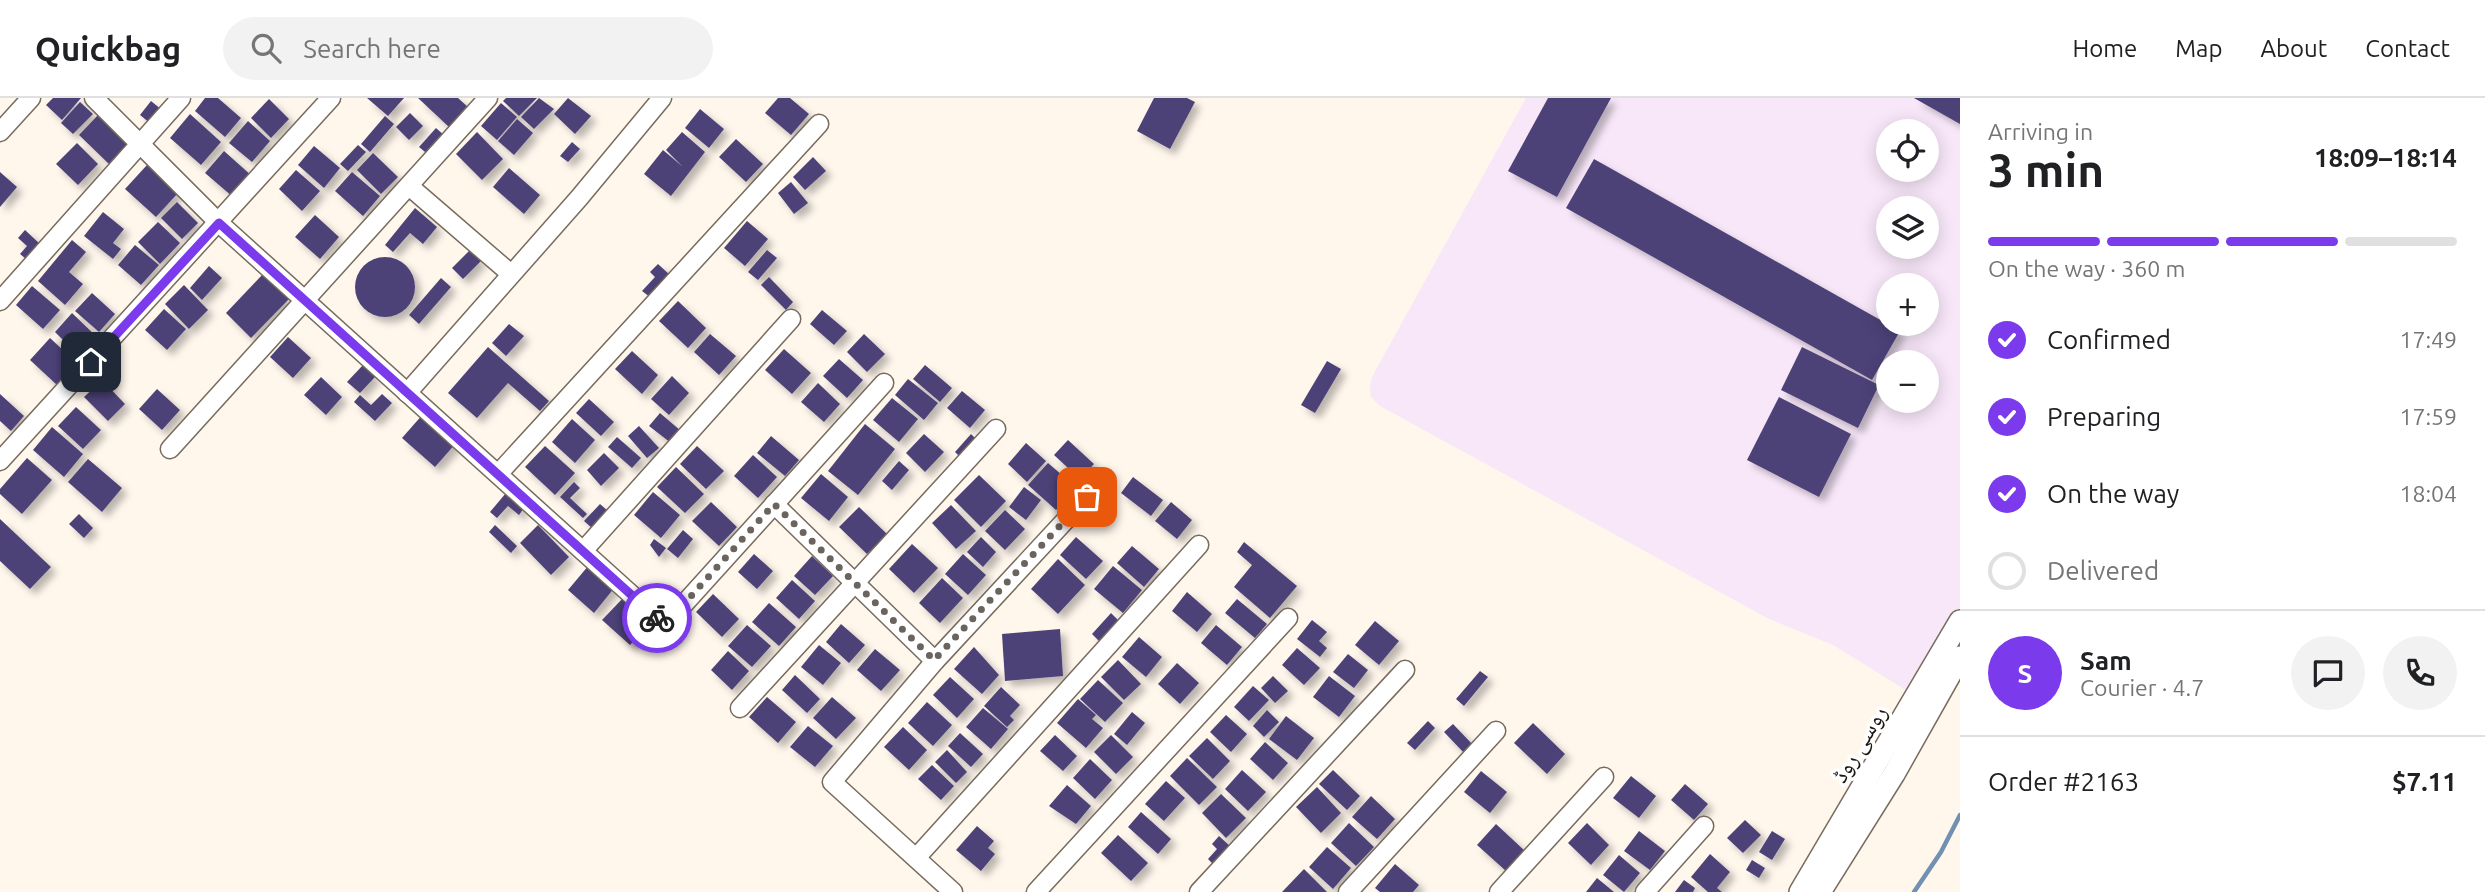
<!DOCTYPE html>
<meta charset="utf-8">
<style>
:root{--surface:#fff;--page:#f2f2f2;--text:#202124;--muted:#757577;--line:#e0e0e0;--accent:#7c3aed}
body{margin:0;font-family:Ubuntu,"Noto Naskh Arabic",sans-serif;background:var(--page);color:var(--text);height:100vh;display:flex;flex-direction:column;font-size:26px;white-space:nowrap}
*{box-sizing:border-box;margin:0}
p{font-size:23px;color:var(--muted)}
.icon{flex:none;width:38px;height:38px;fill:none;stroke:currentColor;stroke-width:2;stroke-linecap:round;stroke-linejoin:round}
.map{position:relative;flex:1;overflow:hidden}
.details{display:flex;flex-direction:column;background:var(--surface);width:525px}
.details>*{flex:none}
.tools{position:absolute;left:1876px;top:21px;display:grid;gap:14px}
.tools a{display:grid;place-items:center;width:63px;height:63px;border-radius:50%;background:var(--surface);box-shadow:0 4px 18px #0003;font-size:35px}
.pin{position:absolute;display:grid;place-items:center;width:60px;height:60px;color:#fff;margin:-30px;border-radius:14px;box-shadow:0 4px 10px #0006}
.courier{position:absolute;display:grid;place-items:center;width:70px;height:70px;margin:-35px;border:5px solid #7c3aed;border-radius:50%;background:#fff;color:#222;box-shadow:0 2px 9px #0007}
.headline em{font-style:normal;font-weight:700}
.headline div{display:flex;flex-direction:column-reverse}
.headline{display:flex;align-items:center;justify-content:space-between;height:119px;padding:0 28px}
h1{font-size:46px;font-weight:700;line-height:52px}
.bar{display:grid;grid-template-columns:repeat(4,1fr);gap:10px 7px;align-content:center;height:84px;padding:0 28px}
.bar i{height:9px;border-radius:5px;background:var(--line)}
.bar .active{background:var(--accent)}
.bar p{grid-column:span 4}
.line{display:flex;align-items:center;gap:18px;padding:0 28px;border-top:2px solid var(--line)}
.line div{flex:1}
.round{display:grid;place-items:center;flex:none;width:74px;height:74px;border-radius:37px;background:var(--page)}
ol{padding:0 28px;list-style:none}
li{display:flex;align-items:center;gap:21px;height:77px}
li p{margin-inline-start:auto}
li .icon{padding:7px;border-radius:50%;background:var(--accent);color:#fff;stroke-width:4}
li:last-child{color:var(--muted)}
li i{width:38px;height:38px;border:4px solid var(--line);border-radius:50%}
header{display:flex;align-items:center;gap:42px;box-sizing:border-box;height:98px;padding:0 35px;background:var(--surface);border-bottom:2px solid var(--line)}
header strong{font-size:33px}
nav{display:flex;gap:38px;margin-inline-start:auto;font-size:24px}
.search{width:490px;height:63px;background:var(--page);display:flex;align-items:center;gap:18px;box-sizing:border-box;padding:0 24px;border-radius:38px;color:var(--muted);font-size:26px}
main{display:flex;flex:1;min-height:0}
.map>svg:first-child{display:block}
.commercial{fill:#f8e7f9;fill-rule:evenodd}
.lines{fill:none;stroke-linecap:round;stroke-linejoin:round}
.stream{stroke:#7290b2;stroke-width:4.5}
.building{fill:#4e4378;filter:url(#shadow)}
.minor-casing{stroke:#776b5d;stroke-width:21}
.major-casing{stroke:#776b5d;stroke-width:24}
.minor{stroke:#fff;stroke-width:18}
.major{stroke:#fff;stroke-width:21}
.done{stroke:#6b645e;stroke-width:7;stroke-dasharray:0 12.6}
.route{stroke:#7c3aed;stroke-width:9}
.labels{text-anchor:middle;stroke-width:7;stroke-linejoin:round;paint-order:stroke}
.street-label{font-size:23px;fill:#1b1611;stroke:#fff}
</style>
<header>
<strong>Quickbag</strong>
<div class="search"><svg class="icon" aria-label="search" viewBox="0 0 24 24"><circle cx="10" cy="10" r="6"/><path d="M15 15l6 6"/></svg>Search here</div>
<nav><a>Home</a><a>Map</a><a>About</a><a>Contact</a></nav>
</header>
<main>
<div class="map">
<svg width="1960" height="794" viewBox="0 0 1960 794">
<defs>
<filter id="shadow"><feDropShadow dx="5.5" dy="5.5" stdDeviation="3.5" flood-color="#0004"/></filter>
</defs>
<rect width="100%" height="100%" fill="#fff6ec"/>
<path class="commercial" d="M1526,0H1960V523L1917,599L1833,547L1769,521L1380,308L1371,299L1370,287L1373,277ZM1888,33H1927V72H1888ZM1888,110H1927V149H1888ZM1888,187H1927V226H1888ZM1888,264H1927V303H1888Z"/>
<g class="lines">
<polyline class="stream" points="1914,794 1941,754 1960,717"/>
</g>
<g class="building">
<polygon points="53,0 81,0 62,22 46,7"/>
<polygon points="205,0 218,0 241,20 225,39 195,13"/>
<polygon points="367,0 404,0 388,18"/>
<polygon points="418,0 458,0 468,9 449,29"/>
<polygon points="506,0 537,0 519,18 503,3"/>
<polygon points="539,0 554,11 534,31 521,19"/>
<polygon points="568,0 591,18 575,36 554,16"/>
<polygon points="778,0 790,0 809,16 791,37 765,15"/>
<polygon points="1154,0 1187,0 1195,4 1170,51 1137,33"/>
<polygon points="1548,0 1611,0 1557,99 1508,73"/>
<polygon points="1914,0 1960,0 1960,26"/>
<polygon points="269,1 289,21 271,40 251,20"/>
<polygon points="151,3 162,12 151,26 140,17"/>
<polygon points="80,4 93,16 73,36 61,25"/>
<polygon points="501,5 517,19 497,42 481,28"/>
<polygon points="700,11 724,31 709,50 685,30"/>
<polygon points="410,15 423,28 409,42 396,29"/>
<polygon points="190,16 221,44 201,67 170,40"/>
<polygon points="98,17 128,45 109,66 79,37"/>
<polygon points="385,18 394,26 370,54 361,46"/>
<polygon points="517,21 533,35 514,57 498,43"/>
<polygon points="248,23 270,43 252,64 229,45"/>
<polygon points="436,30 446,39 430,58 419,49"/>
<polygon points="477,34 503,61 482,82 456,56"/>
<polygon points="682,34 705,54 671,98 644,76 663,52 683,69 666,52"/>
<polygon points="736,41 763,66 746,84 719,59"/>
<polygon points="572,44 580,51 568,64 560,58"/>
<polygon points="77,45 98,66 78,87 56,66"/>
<polygon points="358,47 366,54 348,73 340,66"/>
<polygon points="314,48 340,70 324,90 298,67"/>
<polygon points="224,53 252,78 233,99 205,75"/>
<polygon points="373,55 398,79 381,96 357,72"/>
<polygon points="813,59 826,73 805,92 793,79"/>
<polygon points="1594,61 1900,233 1872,282 1566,110"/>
<polygon points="147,67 178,95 156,119 125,91"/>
<polygon points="509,70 540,97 524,116 493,89"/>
<polygon points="296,72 320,93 302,113 279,91"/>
<polygon points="0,74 17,89 0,109"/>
<polygon points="352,74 380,98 363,118 335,93"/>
<polygon points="791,84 808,105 794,116 778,95"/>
<polygon points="177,104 198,125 182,141 161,120"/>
<polygon points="415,110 437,129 423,146 410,135 393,154 385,147"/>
<polygon points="103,114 124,131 113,145 121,151 113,161 84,138"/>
<polygon points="315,117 339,139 320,161 295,139"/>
<polygon points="747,123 768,141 745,168 724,150"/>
<polygon points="158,124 180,145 160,166 138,144"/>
<polygon points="25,132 40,146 26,161 20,156 27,148 18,140"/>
<polygon points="72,142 86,154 69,174 83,186 65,207 38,183"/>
<polygon points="135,147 159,167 141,187 118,167"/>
<polygon points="470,152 481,163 463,181 452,170"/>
<polygon points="767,152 777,160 758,182 748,174"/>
<circle cx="385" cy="189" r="30"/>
<polygon points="658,166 670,177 650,199 642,193 655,179 650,174"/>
<polygon points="209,168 222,180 202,202 190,190"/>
<polygon points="263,176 289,201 251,240 226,215"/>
<polygon points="769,179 793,204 786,212 761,187"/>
<polygon points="441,180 451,189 419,226 409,217"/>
<polygon points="184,187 208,212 189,231 165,206"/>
<polygon points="32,188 60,212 43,231 16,207"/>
<polygon points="92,195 115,216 99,234 75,213"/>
<polygon points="678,203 706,230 688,250 659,223"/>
<polygon points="164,211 186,231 167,252 145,232"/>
<polygon points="822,212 847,233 834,247 810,226"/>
<polygon points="72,215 98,240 80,259 55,234"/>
<polygon points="509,226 524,238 506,258 492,245"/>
<polygon points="710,236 736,258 719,277 694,254"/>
<polygon points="864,236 885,256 867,274 847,254"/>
<polygon points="288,239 311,260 293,280 270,259"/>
<polygon points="50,240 77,265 57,287 30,262"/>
<polygon points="488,249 549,303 540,313 508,285 477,320 448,295"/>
<polygon points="1802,249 1879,287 1858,330 1781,292"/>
<polygon points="784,251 811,275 792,296 765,272"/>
<polygon points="632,253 658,277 642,296 615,271"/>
<polygon points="839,261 863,282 847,300 823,278"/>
<polygon points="1327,263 1341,271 1315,315 1301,307"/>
<polygon points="363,267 375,279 360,295 347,284"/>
<polygon points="925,267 952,290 940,304 913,281"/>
<polygon points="672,278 689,295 669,317 651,301"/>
<polygon points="321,279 342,299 326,317 304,297"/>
<polygon points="908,281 938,305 924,322 895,297"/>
<polygon points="102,282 125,306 108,323 84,299"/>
<polygon points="818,285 840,306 824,324 801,304"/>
<polygon points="157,291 180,312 162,332 139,311"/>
<polygon points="962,293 985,312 970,330 947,310"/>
<polygon points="0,296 24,318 11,333 0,323"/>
<polygon points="382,296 392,305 375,323 354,304 360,297 371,307"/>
<polygon points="1779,299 1851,336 1819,399 1747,362"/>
<polygon points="892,300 918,321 899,344 873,322"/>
<polygon points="589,301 614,324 601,338 576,315"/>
<polygon points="76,309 101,332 83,351 58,328"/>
<polygon points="424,315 457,344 435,369 402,340"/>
<polygon points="660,315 681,333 671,345 649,328"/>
<polygon points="572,321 595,342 575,365 552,344"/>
<polygon points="865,326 895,351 858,397 828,373"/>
<polygon points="639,328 659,350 647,360 628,338"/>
<polygon points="52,329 83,356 64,379 33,352"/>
<polygon points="924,336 944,354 925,374 906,355"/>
<polygon points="971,336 976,341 960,359 955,354"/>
<polygon points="771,338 799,362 785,378 757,355"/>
<polygon points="617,339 641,360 632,370 608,349"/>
<polygon points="1068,342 1094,366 1080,381 1054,357"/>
<polygon points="1026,345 1046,363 1027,384 1008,366"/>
<polygon points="545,348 575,375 555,397 525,369"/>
<polygon points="697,348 724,373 706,391 680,366"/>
<polygon points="604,355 619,370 601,388 587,372"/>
<polygon points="753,357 777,379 758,400 734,378"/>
<polygon points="27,360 52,382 22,416 0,396 0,391"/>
<polygon points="88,361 122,390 102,414 68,384"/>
<polygon points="899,363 909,372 892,392 882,383"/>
<polygon points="1048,365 1076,389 1056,412 1028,387"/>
<polygon points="676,369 704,396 685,415 657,389"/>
<polygon points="821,376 848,399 829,423 801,400"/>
<polygon points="979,377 1006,403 981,429 954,402"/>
<polygon points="1133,379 1163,402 1151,418 1121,395"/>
<polygon points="574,384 580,390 570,400 587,416 583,420 560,399"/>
<polygon points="1024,389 1041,402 1026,422 1009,409"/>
<polygon points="653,394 680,417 661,440 634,417"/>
<polygon points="506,395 524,410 519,417 508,408 497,420 490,414"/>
<polygon points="711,404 737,429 719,448 692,423"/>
<polygon points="1171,404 1192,422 1177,441 1155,423"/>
<polygon points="600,406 608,413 593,431 584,423"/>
<polygon points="951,407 976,433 956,451 932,425"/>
<polygon points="859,409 887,436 867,456 839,429"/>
<polygon points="1005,412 1025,431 1005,452 985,433"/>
<polygon points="79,416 93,430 84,440 69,426"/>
<polygon points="0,421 51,469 30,491 0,463"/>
<polygon points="495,427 517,448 511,455 489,434"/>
<polygon points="538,427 569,459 551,477 520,445"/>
<polygon points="683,432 693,441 678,460 667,451"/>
<polygon points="981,439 996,454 983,469 967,454"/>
<polygon points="1076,439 1103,463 1086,481 1060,457"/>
<polygon points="654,441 666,450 659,459 650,447"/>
<polygon points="1244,444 1297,488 1270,520 1234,489 1252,467 1237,454"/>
<polygon points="912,446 938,470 914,495 889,471"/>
<polygon points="1132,448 1159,471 1144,489 1117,465"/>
<polygon points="754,456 773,473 757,491 738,474"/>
<polygon points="963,456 986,477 968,497 945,476"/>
<polygon points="812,458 833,478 815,497 794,478"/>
<polygon points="1058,461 1085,487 1058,516 1031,491"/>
<polygon points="589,467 615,489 594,515 568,492"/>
<polygon points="1113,468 1142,492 1123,515 1094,491"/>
<polygon points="942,480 963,500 940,525 919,505"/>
<polygon points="792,482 815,503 799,521 776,500"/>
<polygon points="1187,494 1212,516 1197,534 1172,513"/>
<polygon points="713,496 739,521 722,539 696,514"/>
<polygon points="623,500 650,525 630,547 602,522"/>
<polygon points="1237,501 1267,526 1255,540 1225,515"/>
<polygon points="769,505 796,529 779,548 752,524"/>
<polygon points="1111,515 1119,523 1100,544 1092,536"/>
<polygon points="1312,522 1327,534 1319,543 1327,550 1320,559 1297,541"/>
<polygon points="1375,523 1399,543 1379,567 1355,547"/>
<polygon points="841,526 865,547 849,565 826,544"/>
<polygon points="747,527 771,548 752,569 728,548"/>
<polygon points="1216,527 1242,549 1227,567 1201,545"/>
<polygon points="1060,531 1063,578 1005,583 1002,536"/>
<polygon points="1139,539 1162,559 1146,579 1122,559"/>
<polygon points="819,547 841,565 823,587 801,569"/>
<polygon points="974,549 999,577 982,596 954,571"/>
<polygon points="1297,550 1320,570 1304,587 1282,567"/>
<polygon points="875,551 900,572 881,593 857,572"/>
<polygon points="728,553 749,573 732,592 711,572"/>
<polygon points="1348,556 1368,572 1354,590 1333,574"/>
<polygon points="1118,562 1141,586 1124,602 1101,579"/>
<polygon points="1177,565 1199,585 1180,606 1158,586"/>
<polygon points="1480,573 1488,579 1464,608 1456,601"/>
<polygon points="795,577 820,601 807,615 782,592"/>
<polygon points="1273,578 1288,593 1275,605 1261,590"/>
<polygon points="1329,578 1355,598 1339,619 1313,599"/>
<polygon points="950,579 974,601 957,620 933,597"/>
<polygon points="1098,582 1123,605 1105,624 1080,601"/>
<polygon points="1253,588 1269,602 1249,623 1234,609"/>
<polygon points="1001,589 1020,607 1010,618 1014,622 1007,629 984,608"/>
<polygon points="767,599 796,624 778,645 749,619"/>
<polygon points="832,599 856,620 836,641 813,620"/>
<polygon points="1078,601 1096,617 1092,621 1103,630 1086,650 1057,625"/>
<polygon points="927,604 952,627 933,648 908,625"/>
<polygon points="983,610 1008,631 991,651 966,629"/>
<polygon points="1267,612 1279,624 1264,639 1253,628"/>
<polygon points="1132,614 1145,625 1127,647 1114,636"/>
<polygon points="1226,617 1247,636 1231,654 1210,634"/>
<polygon points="1286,618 1314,640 1297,662 1269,641"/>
<polygon points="1428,623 1435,630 1415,652 1407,645"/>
<polygon points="1533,625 1565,656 1547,676 1514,645"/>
<polygon points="1453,626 1474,648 1465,656 1444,634"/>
<polygon points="808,628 833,648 815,669 790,649"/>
<polygon points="903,629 927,652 909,672 884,649"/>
<polygon points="960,635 983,656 971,669 948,648"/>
<polygon points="1055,637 1077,658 1063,673 1040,653"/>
<polygon points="1111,637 1133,659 1116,676 1094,654"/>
<polygon points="1207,640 1230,663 1213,681 1189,658"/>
<polygon points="1265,644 1288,665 1273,682 1250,661"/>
<polygon points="947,652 967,674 956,685 935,664"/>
<polygon points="1187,660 1217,689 1199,707 1170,678"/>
<polygon points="1090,661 1112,682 1095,701 1073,680"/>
<polygon points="932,667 954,688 941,702 918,681"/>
<polygon points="1242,672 1266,694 1248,713 1225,691"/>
<polygon points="1333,672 1360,698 1347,712 1319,686"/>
<polygon points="1481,673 1507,694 1490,715 1464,694"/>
<polygon points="1631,678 1656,698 1639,720 1613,700"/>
<polygon points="1166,683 1185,700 1164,723 1145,706"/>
<polygon points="1685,686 1708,706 1694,722 1671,702"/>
<polygon points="1067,687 1091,708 1076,726 1049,708"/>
<polygon points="1317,689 1341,715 1321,735 1296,709"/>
<polygon points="1221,696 1246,720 1226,740 1202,715"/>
<polygon points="1371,698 1395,721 1377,741 1352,719"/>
<polygon points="1141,714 1171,741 1158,756 1128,729"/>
<polygon points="1745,722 1761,737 1743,755 1727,740"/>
<polygon points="1349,725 1374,749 1356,768 1331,745"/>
<polygon points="1587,725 1609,747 1591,767 1568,745"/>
<polygon points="1496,726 1525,753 1506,773 1477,747"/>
<polygon points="977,728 994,743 988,750 995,756 981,773 956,752"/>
<polygon points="1639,733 1665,753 1650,772 1624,753"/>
<polygon points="1772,733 1785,741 1772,762 1759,754"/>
<polygon points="1118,737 1148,765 1131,783 1101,755"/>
<polygon points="1219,738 1231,749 1214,767 1208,761 1217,751 1212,746"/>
<polygon points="1327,749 1351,770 1333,791 1309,769"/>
<polygon points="1710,756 1730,774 1717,790 1722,794 1708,794 1691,779"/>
<polygon points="1619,757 1640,775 1624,794 1603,777"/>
<polygon points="1752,762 1765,770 1759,780 1746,772"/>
<polygon points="1395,766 1419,787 1413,794 1380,794 1375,790"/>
<polygon points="1304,771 1327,794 1282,794"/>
<polygon points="1597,780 1614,794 1586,794"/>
<polygon points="1684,782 1695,790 1693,794 1675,794"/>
</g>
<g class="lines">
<g class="minor-casing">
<g id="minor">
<polyline points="94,0 219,125 665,527 884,285"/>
<polyline points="0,34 31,0"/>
<polyline points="409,88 511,176"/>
<polyline points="0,203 181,0"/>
<polyline points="407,295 579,100 662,0"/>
<polyline points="170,351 488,0"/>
<polyline points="0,363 331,0"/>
<polyline points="498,376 819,26"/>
<polyline points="774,406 935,563"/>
<polyline points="583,453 791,221"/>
<polyline points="740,610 996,331"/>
<polyline points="916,760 1199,447"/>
<polyline points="953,794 832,684 935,563 1087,399"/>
<polyline points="1036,794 1288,520"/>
<polyline points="1199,794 1405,572"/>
<polyline points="1348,794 1496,633"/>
<polyline points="1499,794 1604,679"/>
<polyline points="1645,794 1704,728"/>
</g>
</g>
<g class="major-casing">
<g id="major">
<polyline points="1800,794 1960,523"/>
<polyline points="1820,794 1894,676 1960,559"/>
</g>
</g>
<use href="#minor" class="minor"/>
<use href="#major" class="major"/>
</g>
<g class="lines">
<polyline class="done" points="657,520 665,527 774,406 934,562 1087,399"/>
<polyline class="route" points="91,264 219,125 657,520"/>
</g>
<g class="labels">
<g class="street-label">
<text transform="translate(1859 646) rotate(-59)" y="8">روسی روڈ</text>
</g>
</g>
</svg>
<div class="tools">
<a><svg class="icon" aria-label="locate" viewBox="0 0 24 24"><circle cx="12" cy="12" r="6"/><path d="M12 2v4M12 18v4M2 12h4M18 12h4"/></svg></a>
<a><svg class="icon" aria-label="layers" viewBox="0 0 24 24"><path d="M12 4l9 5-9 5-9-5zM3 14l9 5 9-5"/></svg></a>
<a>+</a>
<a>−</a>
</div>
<div class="pin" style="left:1087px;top:399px;background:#ea580c"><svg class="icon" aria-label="bag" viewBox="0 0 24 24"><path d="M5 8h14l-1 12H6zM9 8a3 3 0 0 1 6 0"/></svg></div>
<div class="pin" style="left:91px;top:264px;background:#1f2937"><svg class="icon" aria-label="home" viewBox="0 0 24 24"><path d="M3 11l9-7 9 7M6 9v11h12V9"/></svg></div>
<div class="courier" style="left:657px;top:520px"><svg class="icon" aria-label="bike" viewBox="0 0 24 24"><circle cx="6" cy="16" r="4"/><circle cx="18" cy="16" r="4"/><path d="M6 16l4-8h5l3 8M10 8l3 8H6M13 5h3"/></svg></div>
</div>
<section class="details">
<div class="headline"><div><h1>3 min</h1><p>Arriving in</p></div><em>18:09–18:14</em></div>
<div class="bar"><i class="active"></i><i class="active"></i><i class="active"></i><i></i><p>On the way · 360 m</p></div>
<ol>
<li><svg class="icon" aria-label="check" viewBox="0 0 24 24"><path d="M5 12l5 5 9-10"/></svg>Confirmed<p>17:49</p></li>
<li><svg class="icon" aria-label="check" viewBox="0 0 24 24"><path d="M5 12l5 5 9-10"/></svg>Preparing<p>17:59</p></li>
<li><svg class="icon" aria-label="check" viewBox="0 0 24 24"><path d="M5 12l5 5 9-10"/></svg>On the way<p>18:04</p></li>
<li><i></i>Delivered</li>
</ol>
<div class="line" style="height:126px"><b class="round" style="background:var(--accent);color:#fff">S</b><div><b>Sam</b><p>Courier · 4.7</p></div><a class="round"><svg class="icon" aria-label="chat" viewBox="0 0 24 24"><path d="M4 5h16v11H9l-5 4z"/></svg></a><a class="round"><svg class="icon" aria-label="phone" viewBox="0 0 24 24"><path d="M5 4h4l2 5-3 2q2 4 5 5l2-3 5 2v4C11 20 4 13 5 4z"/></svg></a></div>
<div class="line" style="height:91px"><div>Order #2163</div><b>$7.11</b></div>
</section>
</main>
